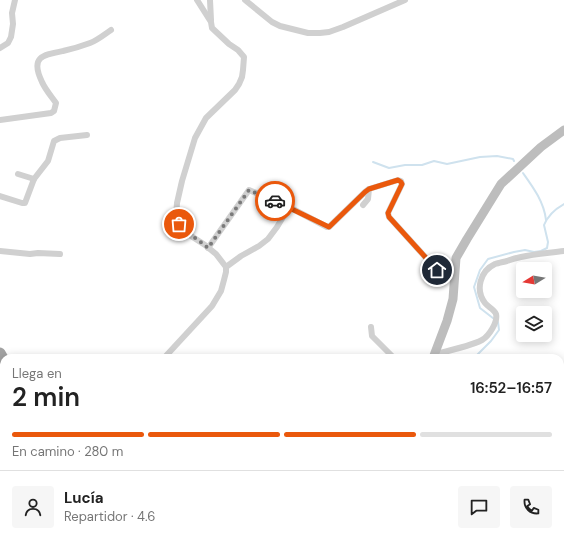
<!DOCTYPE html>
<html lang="es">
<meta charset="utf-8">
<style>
:root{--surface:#fff;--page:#f6f6f6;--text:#222;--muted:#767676;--line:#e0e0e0;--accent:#ea580c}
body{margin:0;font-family:"DM Sans",sans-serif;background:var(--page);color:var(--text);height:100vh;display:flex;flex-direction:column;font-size:15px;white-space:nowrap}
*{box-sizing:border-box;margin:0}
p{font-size:13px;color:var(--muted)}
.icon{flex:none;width:22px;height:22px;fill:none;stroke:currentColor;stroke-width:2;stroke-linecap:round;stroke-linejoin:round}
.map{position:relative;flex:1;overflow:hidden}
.details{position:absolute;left:0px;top:354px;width:564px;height:196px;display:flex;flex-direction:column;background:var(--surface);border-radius:12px 12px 0 0;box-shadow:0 2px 10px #0003}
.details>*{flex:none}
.needle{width:26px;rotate:259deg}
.buttons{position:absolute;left:516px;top:262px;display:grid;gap:8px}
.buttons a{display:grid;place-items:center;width:36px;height:36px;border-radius:4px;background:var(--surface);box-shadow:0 2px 10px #0003;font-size:20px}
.pin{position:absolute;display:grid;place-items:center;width:34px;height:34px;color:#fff;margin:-17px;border:2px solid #fff;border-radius:50%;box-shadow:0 1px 4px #0007}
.courier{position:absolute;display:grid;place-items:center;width:40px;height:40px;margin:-20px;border:3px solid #ea580c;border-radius:50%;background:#fff;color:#222;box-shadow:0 1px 5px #0007}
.summary em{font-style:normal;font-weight:600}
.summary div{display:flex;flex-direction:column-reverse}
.summary{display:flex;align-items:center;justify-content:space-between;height:68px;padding:0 12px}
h1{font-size:26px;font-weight:600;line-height:30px}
.bar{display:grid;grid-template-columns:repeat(4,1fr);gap:6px 4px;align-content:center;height:48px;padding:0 12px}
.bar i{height:5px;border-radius:3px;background:var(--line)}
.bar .on{background:var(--accent)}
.bar p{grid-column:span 4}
.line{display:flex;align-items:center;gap:10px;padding:0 12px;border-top:1px solid var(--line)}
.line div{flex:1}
.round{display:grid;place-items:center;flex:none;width:42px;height:42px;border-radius:4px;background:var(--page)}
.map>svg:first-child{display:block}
.green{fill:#e6ecdf}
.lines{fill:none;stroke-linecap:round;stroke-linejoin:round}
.stream{stroke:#cfe2ee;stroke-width:2}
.minor{stroke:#d0d0d0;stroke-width:6}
.secondary{stroke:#bdbdbd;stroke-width:9}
.trunk{stroke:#a2a2a2;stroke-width:11}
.done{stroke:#7a7a7a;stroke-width:4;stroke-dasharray:0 7.2}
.route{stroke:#ea580c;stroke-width:5}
</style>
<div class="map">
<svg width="564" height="550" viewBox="0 0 564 550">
<rect width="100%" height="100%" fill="#fff"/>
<polygon class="green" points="0,397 4,405 4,546 79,546 82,550 0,550 0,494 1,486 0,474"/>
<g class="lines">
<g class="stream">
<polyline points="373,162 389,168 405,165 422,165 434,161 447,164 480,157 497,156 513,159 514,161"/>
<path d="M523,173C533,187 544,202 546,220"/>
<path d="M459,358L477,355L491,341L499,330L498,322L480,308L474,287L480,270L488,259L514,252L525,250L534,252L541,251L547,248L548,242L544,225C548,215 555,209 564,204"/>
<polyline points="372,546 373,550"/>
</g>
<g class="minor">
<polyline points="210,0 211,20"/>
<polyline points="245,0 272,22 280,26 308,33 320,33 329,32 343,27 405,0"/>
<polyline points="0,48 8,43 11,37 13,24 12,13 15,0"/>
<path d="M0,120L51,113L54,111L56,103C51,96 45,89 42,82C30,57 42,55 63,51C72,49 82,46 90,43C98,40 105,34 111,30"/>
<polyline points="18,174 34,179"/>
<polyline points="0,196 22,203 25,203 34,179 48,161 54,141 60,138 87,135"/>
<polyline points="363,205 368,199 369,189"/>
<polyline points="208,248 249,190 289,207 327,227 329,227 365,192 369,189 398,180 401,181 402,184 388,213 389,217 437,270"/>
<polyline points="0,251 30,254 38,253 60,254"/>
<polyline points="226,267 241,256 259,246 268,239 277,227 289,207"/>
<polyline points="371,327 372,336 394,358"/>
<path d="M435,354C448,351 471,346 482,340C489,336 498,322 496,314C494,309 488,307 485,303C475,290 480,271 495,264C498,263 503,262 507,261C512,259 516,258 521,257C535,254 550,253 564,251"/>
<polyline points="164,358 212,306 221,291 224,280 226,272 226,267 216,254 205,245 188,234 179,225 176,217 177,203 182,181 195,138 206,118 235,90 239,84 242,77 243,70 244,57 238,50 229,44 212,28 211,22 197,0"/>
<polyline points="135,546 136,550"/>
<polyline points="242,546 246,550"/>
<polyline points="194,550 196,546"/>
</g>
<g class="secondary">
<polyline points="433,358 447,321 453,299 456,258 467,239 501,184 541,147 564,130"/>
<polyline points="357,546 358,550"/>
</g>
<g class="trunk">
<polyline points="0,353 4,360"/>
<polyline points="0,385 4,392"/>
<polyline points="89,546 91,550"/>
<polyline points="108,546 110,550"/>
</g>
</g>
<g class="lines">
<polyline class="done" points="179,224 188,234 197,239 208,248 249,190 275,201"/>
<polyline class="route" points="275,201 329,227 365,192 369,189 398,180 401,182 402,184 388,213 389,217 437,270"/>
</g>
</svg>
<div class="buttons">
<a><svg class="needle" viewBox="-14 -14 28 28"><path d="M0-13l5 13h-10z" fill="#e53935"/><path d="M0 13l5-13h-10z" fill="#767676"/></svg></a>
<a><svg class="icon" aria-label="layers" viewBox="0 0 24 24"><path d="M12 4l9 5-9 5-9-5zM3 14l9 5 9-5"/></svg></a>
</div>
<div class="pin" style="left:179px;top:224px;background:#ea580c"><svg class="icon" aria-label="bag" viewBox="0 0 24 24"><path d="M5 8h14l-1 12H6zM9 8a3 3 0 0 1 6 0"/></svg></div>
<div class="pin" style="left:437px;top:270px;background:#1f2937"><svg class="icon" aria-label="home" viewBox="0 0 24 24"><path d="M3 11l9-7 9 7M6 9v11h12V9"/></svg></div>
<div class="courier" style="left:275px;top:201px"><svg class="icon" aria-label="car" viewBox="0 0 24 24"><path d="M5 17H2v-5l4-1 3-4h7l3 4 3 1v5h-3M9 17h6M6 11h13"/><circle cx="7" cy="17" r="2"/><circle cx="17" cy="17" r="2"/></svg></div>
<section class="details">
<div class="summary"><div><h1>2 min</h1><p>Llega en</p></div><em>16:52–16:57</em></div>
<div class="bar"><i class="on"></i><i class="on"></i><i class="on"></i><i></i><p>En camino · 280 m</p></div>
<div class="line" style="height:72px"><a class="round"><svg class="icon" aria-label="person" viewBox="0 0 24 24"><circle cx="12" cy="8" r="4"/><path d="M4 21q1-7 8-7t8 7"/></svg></a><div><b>Lucía</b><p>Repartidor · 4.6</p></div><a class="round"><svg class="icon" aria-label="chat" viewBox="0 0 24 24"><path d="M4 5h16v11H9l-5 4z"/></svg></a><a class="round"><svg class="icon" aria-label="phone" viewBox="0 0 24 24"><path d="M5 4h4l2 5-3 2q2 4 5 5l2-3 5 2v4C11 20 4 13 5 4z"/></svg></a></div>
</section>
</div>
